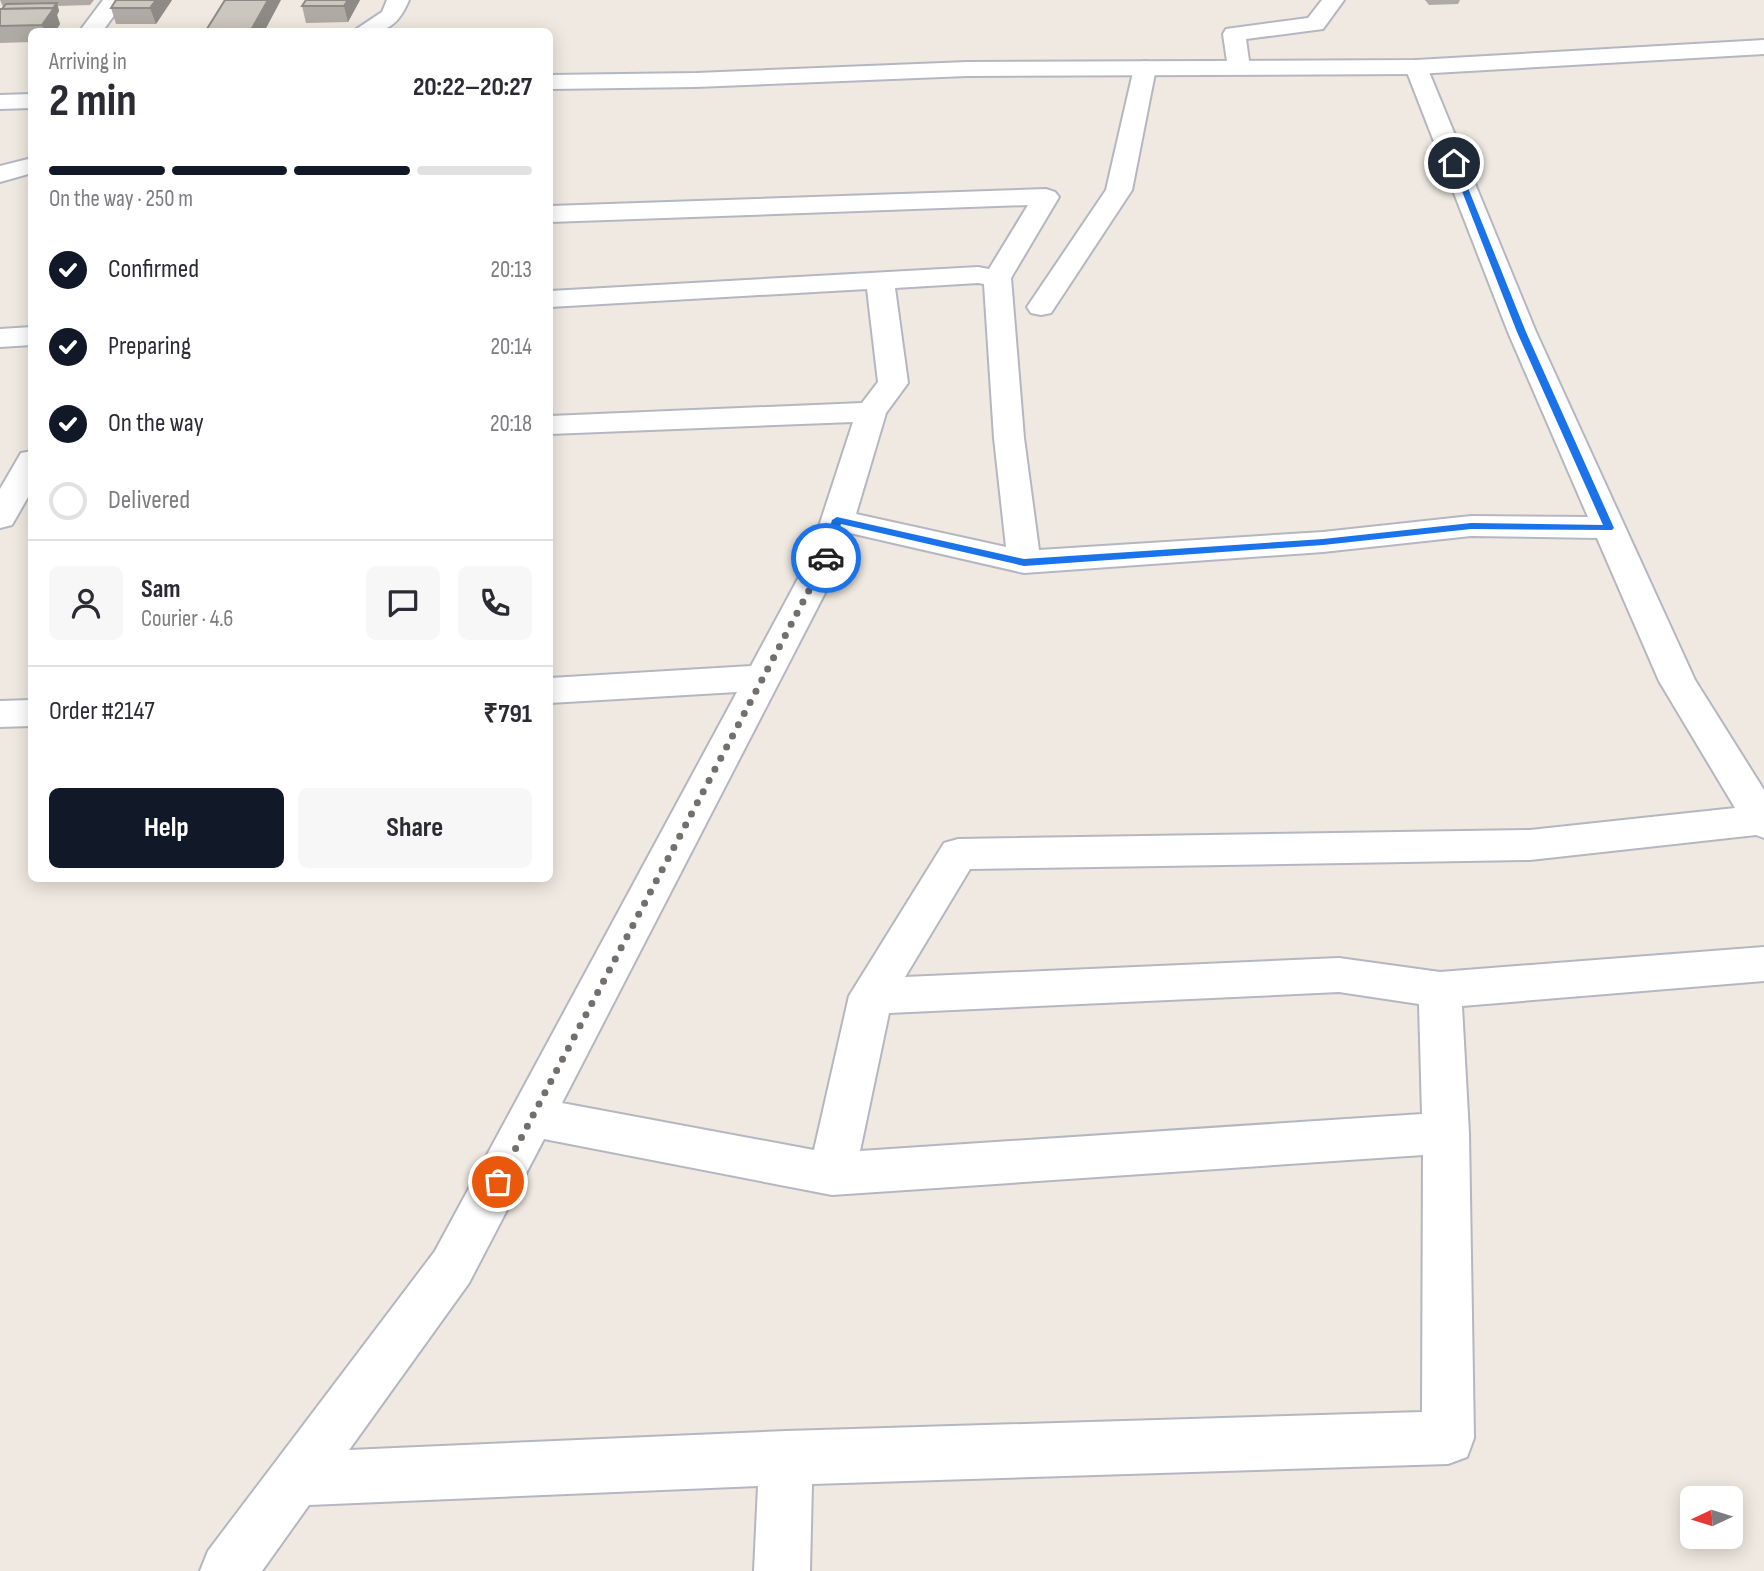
<!DOCTYPE html>
<meta charset="utf-8">
<style>
:root{--surface:#fff;--page:#f7f7f7;--text:#2b2b33;--muted:#7c7c81;--line:#e1e1e2;--accent:#111827}
body{margin:0;font-family:"Sofia Sans Condensed",sans-serif;background:var(--page);color:var(--text);height:100vh;display:flex;flex-direction:column;font-size:26px;white-space:nowrap}
*{box-sizing:border-box;margin:0}
p{font-size:23px;color:var(--muted)}
.icon{flex:none;width:38px;height:38px;fill:none;stroke:currentColor;stroke-width:2;stroke-linecap:round;stroke-linejoin:round}
.map{position:relative;flex:1;overflow:hidden}
.side{position:absolute;left:28px;top:28px;width:525px;height:854px;display:flex;flex-direction:column;background:var(--surface);border-radius:10px;box-shadow:0 4px 18px #0003}
.side>*{flex:none}
.needle{width:46px;rotate:266deg}
.controls{position:absolute;left:1680px;top:1486px;display:grid;gap:14px}
.controls a{display:grid;place-items:center;width:63px;height:63px;border-radius:10px;background:var(--surface);box-shadow:0 4px 18px #0003;font-size:35px}
.pin{position:absolute;display:grid;place-items:center;width:60px;height:60px;color:#fff;margin:-30px;border:4px solid #fff;border-radius:50%;box-shadow:0 2px 7px #0007}
.courier{position:absolute;display:grid;place-items:center;width:70px;height:70px;margin:-35px;border:5px solid #1a73e8;border-radius:50%;background:#fff;color:#222;box-shadow:0 2px 9px #0007}
.overview em{font-style:normal;font-weight:700}
.overview div{display:flex;flex-direction:column-reverse}
.overview{display:flex;align-items:center;justify-content:space-between;height:119px;padding:0 21px}
h1{font-size:46px;font-weight:700;line-height:52px}
.bar{display:grid;grid-template-columns:repeat(4,1fr);gap:10px 7px;align-content:center;height:84px;padding:0 21px}
.bar i{height:9px;border-radius:5px;background:var(--line)}
.bar .active{background:var(--accent)}
.bar p{grid-column:span 4}
.line{display:flex;align-items:center;gap:18px;padding:0 21px;border-top:2px solid var(--line)}
.line div{flex:1}
.round{display:grid;place-items:center;flex:none;width:74px;height:74px;border-radius:10px;background:var(--page)}
ol{padding:0 21px;list-style:none}
li{display:flex;align-items:center;gap:21px;height:77px}
li p{margin-inline-start:auto}
li .icon{padding:7px;border-radius:50%;background:var(--accent);color:#fff;stroke-width:4}
li:last-child{color:var(--muted)}
li i{width:38px;height:38px;border:4px solid var(--line);border-radius:50%}
.button{display:flex;gap:14px;margin-top:auto;padding:14px 21px}
.button a{flex:1;height:80px;border-radius:10px;background:var(--accent);color:#fff;font-size:28px;font-weight:700;line-height:80px;text-align:center}
.button a+a{background:var(--page);color:var(--text)}
.map>svg:first-child{display:block}
.lines{fill:none;stroke-linecap:round;stroke-linejoin:round}
.minor-casing{stroke:#b4b7c1;stroke-width:4}
.tertiary-casing{stroke:#b4b7c1;stroke-width:4}
.minor{fill:#fff;fill-rule:evenodd}
.tertiary{fill:#fff;fill-rule:evenodd}
.wall{fill:#afaba4}
.shaded-wall{fill:#8e8b86}
.building{fill:#cbc7bf;stroke:#8e8b86;stroke-width:2}
.route{fill:#1a73e8}
.done{stroke:#726f6d;stroke-width:7;stroke-dasharray:0 12.6}
</style>
<div class="map">
<svg width="1764" height="1571" viewBox="0 0 1764 1571">
<rect width="100%" height="100%" fill="#efe9e1"/>
<g class="lines">
<g class="minor-casing">
<g id="minor">
<polygon points="103,0 125,0 102,32 79,32"/>
<path d="M387,0H409C396,31 383,32 352,32L382,12Z"/>
<polygon points="1322,0 1344,0 1323,29 1246,39 1250,68 1247,73 1231,73 1228,68 1223,34 1226,29 1308,18"/>
<path d="M1416,60L1424,62L1427,67L1536,332L1695,680L1764,790V838L1756,835L1530,860L970,869L905,977L1339,958L1440,972L1764,947V981L1462,1006L1469,1133L1474,1438L1467,1457L1448,1464L812,1484L810,1571H754L758,1486L309,1505L262,1571H200L208,1551L435,1251L737,692L550,703V678L751,666L808,560L853,422L550,434V416L862,403L878,382L867,289L550,307V291L978,267L989,269L1028,205L550,222V206L1046,189L1055,192L1059,197L1011,278L1024,438L1039,550L1323,532L1471,516L1588,517L1508,332L1405,67L1408,62ZM978,283L984,284L994,438L1006,547L856,514L886,413L908,383L895,288ZM850,533L1024,573L1323,552L1471,536L1597,538L1659,681L1735,808L1530,830L958,839L944,843L849,996L814,1150L562,1103L842,560ZM1339,992L1419,1004L1422,1114L860,1151L889,1013ZM544,1139L832,1195L1423,1155L1422,1412L786,1431L349,1450L469,1283Z"/>
<polygon points="1145,61 1153,63 1156,68 1132,190 1051,313 1041,315 1031,313 1027,307 1106,190 1134,68 1137,63"/>
<polygon points="32,158 32,173 0,182 0,166"/>
<polygon points="32,327 32,345 0,347 0,329"/>
<polygon points="32,451 32,490 12,525 0,528 0,489 21,453"/>
<polygon points="32,700 32,726 0,727 0,701"/>
</g>
</g>
<g class="tertiary-casing">
<g id="tertiary">
<polygon points="1764,40 1764,54 1416,74 967,76 696,87 550,89 550,75 696,73 967,62 1416,60"/>
<polygon points="32,94 32,108 0,109 0,95"/>
</g>
</g>
<use href="#minor" class="minor"/>
<use href="#tertiary" class="tertiary"/>
</g>
<g class="wall">
<polygon points="0,0 94,0 90,5 58,6 59,11 57,15 60,24 55,32 32,32 32,42 0,43 0,9 2,9 3,7"/>
<polygon points="172,0 156,24 116,24 111,8"/>
<polygon points="360,0 348,22 306,23 302,6"/>
<polygon points="1425,0 1460,0 1458,4 1429,5"/>
</g>
<g class="shaded-wall">
<polygon points="156,0 172,0 156,24 150,8"/>
<polygon points="268,0 281,0 264,32 250,32"/>
<polygon points="348,0 360,0 348,22 344,6"/>
<polygon points="57,3 59,11 57,15 60,24 55,32 45,32 42,25"/>
</g>
<g class="building">
<polygon points="116,0 156,0 150,8 111,8"/>
<polygon points="225,0 268,0 250,32 205,32"/>
<polygon points="306,0 348,0 344,6 302,6"/>
<polygon points="57,3 53,8 2,9 6,4"/>
<polygon points="54,8 42,25 0,26 0,9"/>
</g>
<polygon class="route" points="1454,161 1458,163 1526,332 1614,528 1612,530 1471,529 1323,545 1024,566 841,524 831,558 826,561 821,558 832,520 837,517 1024,559 1323,539 1471,523 1603,525 1517,332 1451,163"/>
<g class="lines">
<polyline class="done" points="498,1182 826,558"/>
</g>
</svg>
<div class="controls">
<a><svg class="needle" viewBox="-14 -14 28 28"><path d="M0-13l5 13h-10z" fill="#e53935"/><path d="M0 13l5-13h-10z" fill="#7c7c81"/></svg></a>
</div>
<div class="pin" style="left:498px;top:1182px;background:#ea580c"><svg class="icon" aria-label="bag" viewBox="0 0 24 24"><path d="M5 8h14l-1 12H6zM9 8a3 3 0 0 1 6 0"/></svg></div>
<div class="pin" style="left:1454px;top:163px;background:#1f2937"><svg class="icon" aria-label="home" viewBox="0 0 24 24"><path d="M3 11l9-7 9 7M6 9v11h12V9"/></svg></div>
<div class="courier" style="left:826px;top:558px"><svg class="icon" aria-label="car" viewBox="0 0 24 24"><path d="M5 17H2v-5l4-1 3-4h7l3 4 3 1v5h-3M9 17h6M6 11h13"/><circle cx="7" cy="17" r="2"/><circle cx="17" cy="17" r="2"/></svg></div>
<section class="side">
<div class="overview"><div><h1>2 min</h1><p>Arriving in</p></div><em>20:22–20:27</em></div>
<div class="bar"><i class="active"></i><i class="active"></i><i class="active"></i><i></i><p>On the way · 250 m</p></div>
<ol>
<li><svg class="icon" aria-label="check" viewBox="0 0 24 24"><path d="M5 12l5 5 9-10"/></svg>Confirmed<p>20:13</p></li>
<li><svg class="icon" aria-label="check" viewBox="0 0 24 24"><path d="M5 12l5 5 9-10"/></svg>Preparing<p>20:14</p></li>
<li><svg class="icon" aria-label="check" viewBox="0 0 24 24"><path d="M5 12l5 5 9-10"/></svg>On the way<p>20:18</p></li>
<li><i></i>Delivered</li>
</ol>
<div class="line" style="height:126px"><a class="round"><svg class="icon" aria-label="person" viewBox="0 0 24 24"><circle cx="12" cy="8" r="4"/><path d="M4 21q1-7 8-7t8 7"/></svg></a><div><b>Sam</b><p>Courier · 4.6</p></div><a class="round"><svg class="icon" aria-label="chat" viewBox="0 0 24 24"><path d="M4 5h16v11H9l-5 4z"/></svg></a><a class="round"><svg class="icon" aria-label="phone" viewBox="0 0 24 24"><path d="M5 4h4l2 5-3 2q2 4 5 5l2-3 5 2v4C11 20 4 13 5 4z"/></svg></a></div>
<div class="line" style="height:91px"><div>Order #2147</div><b>₹791</b></div>
<div class="button"><a>Help</a><a>Share</a></div>
</section>
</div>
